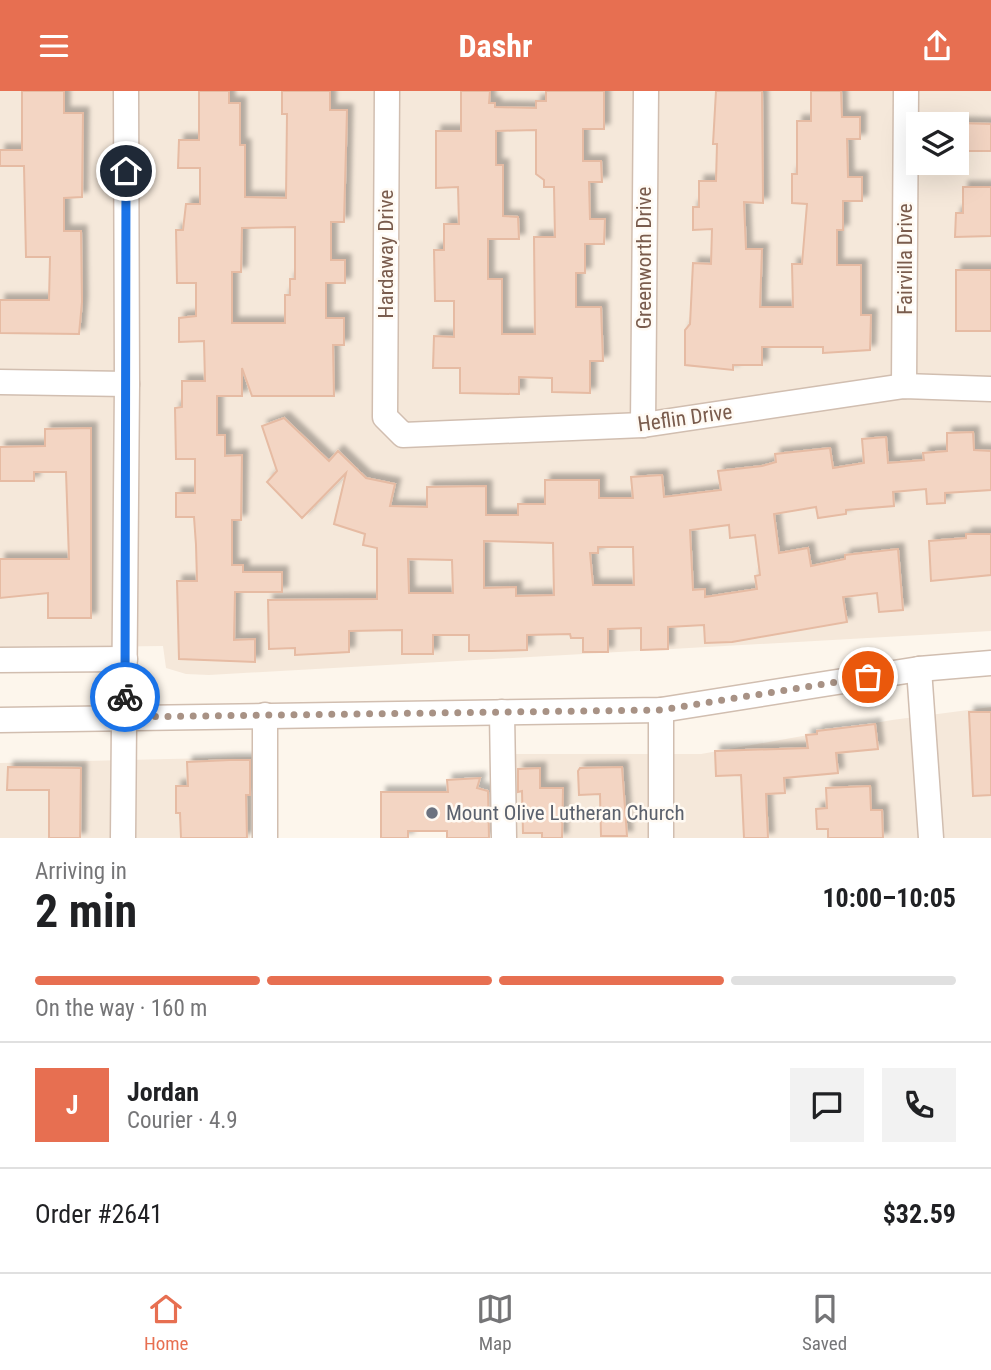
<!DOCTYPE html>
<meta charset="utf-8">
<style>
:root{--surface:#fff;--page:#f2f2f2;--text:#202124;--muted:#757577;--line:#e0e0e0;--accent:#e76f51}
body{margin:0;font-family:"Roboto Condensed",sans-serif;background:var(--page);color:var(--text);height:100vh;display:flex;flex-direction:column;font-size:26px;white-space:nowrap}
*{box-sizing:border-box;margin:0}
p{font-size:23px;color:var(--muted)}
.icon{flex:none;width:38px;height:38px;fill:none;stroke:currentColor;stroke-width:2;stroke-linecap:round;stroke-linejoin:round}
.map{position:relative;height:747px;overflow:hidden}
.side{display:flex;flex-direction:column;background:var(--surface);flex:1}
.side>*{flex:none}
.controls{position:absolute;left:906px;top:21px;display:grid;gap:14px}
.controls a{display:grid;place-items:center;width:63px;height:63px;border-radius:0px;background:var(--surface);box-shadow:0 7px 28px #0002;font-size:35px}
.pin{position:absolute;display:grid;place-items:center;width:60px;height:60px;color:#fff;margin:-30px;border:4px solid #fff;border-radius:50%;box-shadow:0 2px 7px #0007}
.courier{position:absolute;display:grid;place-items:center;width:70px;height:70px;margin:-35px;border:5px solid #1a73e8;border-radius:50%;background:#fff;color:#222;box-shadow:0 2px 9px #0007}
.head em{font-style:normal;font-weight:700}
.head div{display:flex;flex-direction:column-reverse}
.head{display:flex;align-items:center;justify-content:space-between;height:119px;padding:0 35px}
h1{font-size:46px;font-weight:700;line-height:52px}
.bar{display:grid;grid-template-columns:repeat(4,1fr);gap:10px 7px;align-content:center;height:84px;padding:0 35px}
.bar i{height:9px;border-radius:5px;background:var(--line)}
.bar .on{background:var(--accent)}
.bar p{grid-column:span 4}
.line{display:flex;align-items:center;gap:18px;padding:0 35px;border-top:2px solid var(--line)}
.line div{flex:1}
.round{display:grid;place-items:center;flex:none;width:74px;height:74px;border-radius:0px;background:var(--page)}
header{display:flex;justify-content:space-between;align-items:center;height:91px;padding:0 35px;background:var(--accent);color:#fff;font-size:32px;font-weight:700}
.tab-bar{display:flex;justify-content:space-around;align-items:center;height:98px;border-top:2px solid var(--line);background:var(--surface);font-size:19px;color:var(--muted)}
.tab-bar a{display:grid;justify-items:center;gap:4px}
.tab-bar .on{color:var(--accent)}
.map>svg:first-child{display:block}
.residential{fill:#f5e8da;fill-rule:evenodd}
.building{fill:#f3d5c3;stroke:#e6bba3;stroke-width:2;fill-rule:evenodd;filter:url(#shadow)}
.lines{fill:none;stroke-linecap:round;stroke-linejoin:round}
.minor-casing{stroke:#d1beb0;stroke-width:27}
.minor{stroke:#fff;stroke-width:24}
.done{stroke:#a89285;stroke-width:7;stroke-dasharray:0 12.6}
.route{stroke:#1a73e8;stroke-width:9}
.worship-dot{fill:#6b7280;stroke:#fffaf3;stroke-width:2.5}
.labels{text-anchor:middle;stroke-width:5;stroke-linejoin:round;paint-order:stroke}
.street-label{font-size:21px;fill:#7a5c4d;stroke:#fffaf3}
.worship-label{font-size:21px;fill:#5b616d;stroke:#fffaf3;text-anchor:start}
</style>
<header><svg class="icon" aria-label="menu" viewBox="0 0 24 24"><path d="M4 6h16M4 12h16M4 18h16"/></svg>Dashr<svg class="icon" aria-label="share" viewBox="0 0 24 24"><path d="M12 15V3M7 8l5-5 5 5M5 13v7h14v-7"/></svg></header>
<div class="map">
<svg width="991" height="747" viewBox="0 0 991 747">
<defs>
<filter id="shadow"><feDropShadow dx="5.5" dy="-5.5" stdDeviation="2" flood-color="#0004"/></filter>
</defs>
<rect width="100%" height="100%" fill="#fdf6ec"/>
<g class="residential">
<path d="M0,0H991V540L209,584L186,583L166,577L163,555L0,557ZM919,33H957V72H919Z"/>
<polygon points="991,616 991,747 510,747 511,663 701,663 892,629"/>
<polygon points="253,666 250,747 0,747 0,672"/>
</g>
<g class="building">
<polygon points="22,0 64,0 64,22 83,22 82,106 64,107 64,140 81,140 82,211 79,243 0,242 0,209 49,209 50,166 26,166 24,75 0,75 0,59 22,59"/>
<path d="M199,0H229V12H240V54H245V106L286,107L287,23H282V0H330V19H347L344,131H331V169H345V192H326V227H344V254H333L334,305H252L242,277V305H217V344H225V365L242,364L241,429H232V474H243V481H282V501H235L234,549L255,548V571L179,568L177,490H197L196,454L194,426H176V402H195V368H176L175,317L182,316V290H205L204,250L179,251V227L196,225V192H177L176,139H183L186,113H200V77H178L179,49H199ZM295,136V188H290V204H285V232H232V181H241L242,137Z"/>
<path d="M461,0H490L489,12H495V16L536,17V10H546V0H604V38H583V70H601L602,91H589L590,128H605L604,153H585V182H576V216H601L603,270H590V302L552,301V287L519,286V303L460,302V277H433L434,245L454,246V210H435L434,159H444V133H459L458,96L436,97V40H461ZM536,39V83L544,89V96H554L555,146H534L535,243H502V188H488V148H519L518,126L503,125V74H496V40Z"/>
<polygon points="716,0 762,0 763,112 744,111 746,158 762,158 760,216 793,216 792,173 802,173 807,113 792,112 792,83 797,83 797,30 811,30 811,0 841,0 842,26 860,26 860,48 847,48 848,86 862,86 862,110 843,110 843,139 837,139 837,174 861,174 861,224 871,224 870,259 823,262 823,256 762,256 762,274 733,274 733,279 685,274 685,239 690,233 693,172 711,173 712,138 693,139 693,116 699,116 699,90 716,90 717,53 713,53"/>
<polygon points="958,32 991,33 991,60 958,60"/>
<polygon points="963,96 991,96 991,145 955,146 956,122 963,122"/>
<rect x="956" y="179" width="35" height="61"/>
<path d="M284,327L329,370L338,360L366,387L395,393L390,415L427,416V396L486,395V424H518V413H545V389H599V407H633L631,386L662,384L664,406L721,399L718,380L762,375L776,371L775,363L830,357L833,377L864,372L862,348L886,346L888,372L924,369L923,362L947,360V342L973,341L974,359L991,360V399L945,402V412L927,413L926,398L893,401L894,415L846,419V423L818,427L816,416L774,423L779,462L808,457L811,475L845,468V464L898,458L903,519L879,521L877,502L843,506L847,531L732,551L705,552L704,534L668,536V558L641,559V537L608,538V561H583V547H571L570,543L527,544V559L492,560H469V544H433V563H402V539L349,540V561L295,564V557L269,558L268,509L377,508V457L363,454L365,443L334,433L346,382L302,427L267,391L277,380L262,335ZM729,434L730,447L755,444L760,484L755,485L757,498L705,506V498L693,499L690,439ZM484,450L553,452L554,504L516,505V496L484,497ZM598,456H633L634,494H593L590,462H598ZM408,468L452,469L453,502H409Z"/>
<polygon points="91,337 91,527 48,527 48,502 0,507 0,468 69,468 66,381 34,381 34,390 0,390 0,356 45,355 45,338"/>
<polygon points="966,443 991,443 991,484 931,490 929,450 966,447"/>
<polygon points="969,621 991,621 991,704 973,705"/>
<polygon points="875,633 878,658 836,662 838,682 784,687 785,702 766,703 768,747 744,747 741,684 716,685 715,660 808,657 806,644 817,643 817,640"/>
<polygon points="230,669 250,669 250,704 246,704 247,747 181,747 180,722 176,722 176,695 188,695 187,671"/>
<polygon points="8,676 81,677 80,747 49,747 49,699 7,699"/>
<polygon points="622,676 627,745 601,745 600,703 579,704 578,680 580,677"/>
<polygon points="540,677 540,697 563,697 562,747 542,747 542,742 523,742 522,700 518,701 518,678"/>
<polygon points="480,687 477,697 488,700 489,747 447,747 447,740 408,740 408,747 381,747 381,701 448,701 447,689"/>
<polygon points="870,695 871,719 882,719 883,747 828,747 828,738 817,738 816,718 827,717 826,697"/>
</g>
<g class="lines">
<g class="minor-casing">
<g id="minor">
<polyline points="387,0 385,326 403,344 643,334 904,295 991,298"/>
<polyline points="0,291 127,293"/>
<polyline points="904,295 906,0"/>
<polyline points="643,334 646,0"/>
<polyline points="0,569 125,568"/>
<polyline points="919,578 931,747"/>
<polyline points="661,619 661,747"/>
<polyline points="502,621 504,747"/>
<polyline points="265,624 265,747"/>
<polyline points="0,629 661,619 919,578 991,572"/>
<polyline points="123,747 127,293 126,0"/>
</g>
</g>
<use href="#minor" class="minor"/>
</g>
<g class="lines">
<polyline class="done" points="125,606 125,626 661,619 868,586"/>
<polyline class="route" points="125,606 126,80"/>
</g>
<circle class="worship-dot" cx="432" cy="722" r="7"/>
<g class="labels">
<g class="street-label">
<text transform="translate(386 163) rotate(-90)" y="7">Hardaway Drive</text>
<text transform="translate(644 167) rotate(-90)" y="7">Greenworth Drive</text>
<text transform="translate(905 168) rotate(-90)" y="7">Fairvilla Drive</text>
<text transform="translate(685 327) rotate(-8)" y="7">Heflin Drive</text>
</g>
<g class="worship-label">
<text x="446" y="729">Mount Olive Lutheran Church</text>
</g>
</g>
</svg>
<div class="controls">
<a><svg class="icon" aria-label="layers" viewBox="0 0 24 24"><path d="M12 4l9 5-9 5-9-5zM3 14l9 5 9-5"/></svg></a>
</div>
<div class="pin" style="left:868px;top:586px;background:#ea580c"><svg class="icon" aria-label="bag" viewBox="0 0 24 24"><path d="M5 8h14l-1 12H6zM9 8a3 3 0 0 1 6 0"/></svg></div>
<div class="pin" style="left:126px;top:80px;background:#1f2937"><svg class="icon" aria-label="home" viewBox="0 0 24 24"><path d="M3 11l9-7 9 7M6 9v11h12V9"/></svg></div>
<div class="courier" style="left:125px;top:606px"><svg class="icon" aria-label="bike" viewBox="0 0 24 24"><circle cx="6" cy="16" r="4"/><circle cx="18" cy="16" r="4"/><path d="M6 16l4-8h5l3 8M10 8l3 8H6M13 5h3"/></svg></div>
</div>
<section class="side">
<div class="head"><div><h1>2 min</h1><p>Arriving in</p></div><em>10:00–10:05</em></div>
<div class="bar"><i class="on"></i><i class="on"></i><i class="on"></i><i></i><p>On the way · 160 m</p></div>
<div class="line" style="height:126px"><b class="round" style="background:var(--accent);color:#fff">J</b><div><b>Jordan</b><p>Courier · 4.9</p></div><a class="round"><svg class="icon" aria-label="chat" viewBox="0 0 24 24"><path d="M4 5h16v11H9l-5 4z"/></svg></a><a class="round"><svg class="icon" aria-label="phone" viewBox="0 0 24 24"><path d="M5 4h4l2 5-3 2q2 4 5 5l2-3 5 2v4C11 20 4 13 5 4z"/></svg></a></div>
<div class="line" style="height:91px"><div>Order #2641</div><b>$32.59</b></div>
</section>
<nav class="tab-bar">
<a class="on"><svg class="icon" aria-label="home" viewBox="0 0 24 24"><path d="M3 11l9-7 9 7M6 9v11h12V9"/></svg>Home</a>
<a><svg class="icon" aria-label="map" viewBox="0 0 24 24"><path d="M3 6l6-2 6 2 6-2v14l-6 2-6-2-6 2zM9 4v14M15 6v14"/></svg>Map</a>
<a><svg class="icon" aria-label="saved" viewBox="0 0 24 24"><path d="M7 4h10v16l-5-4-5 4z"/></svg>Saved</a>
</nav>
